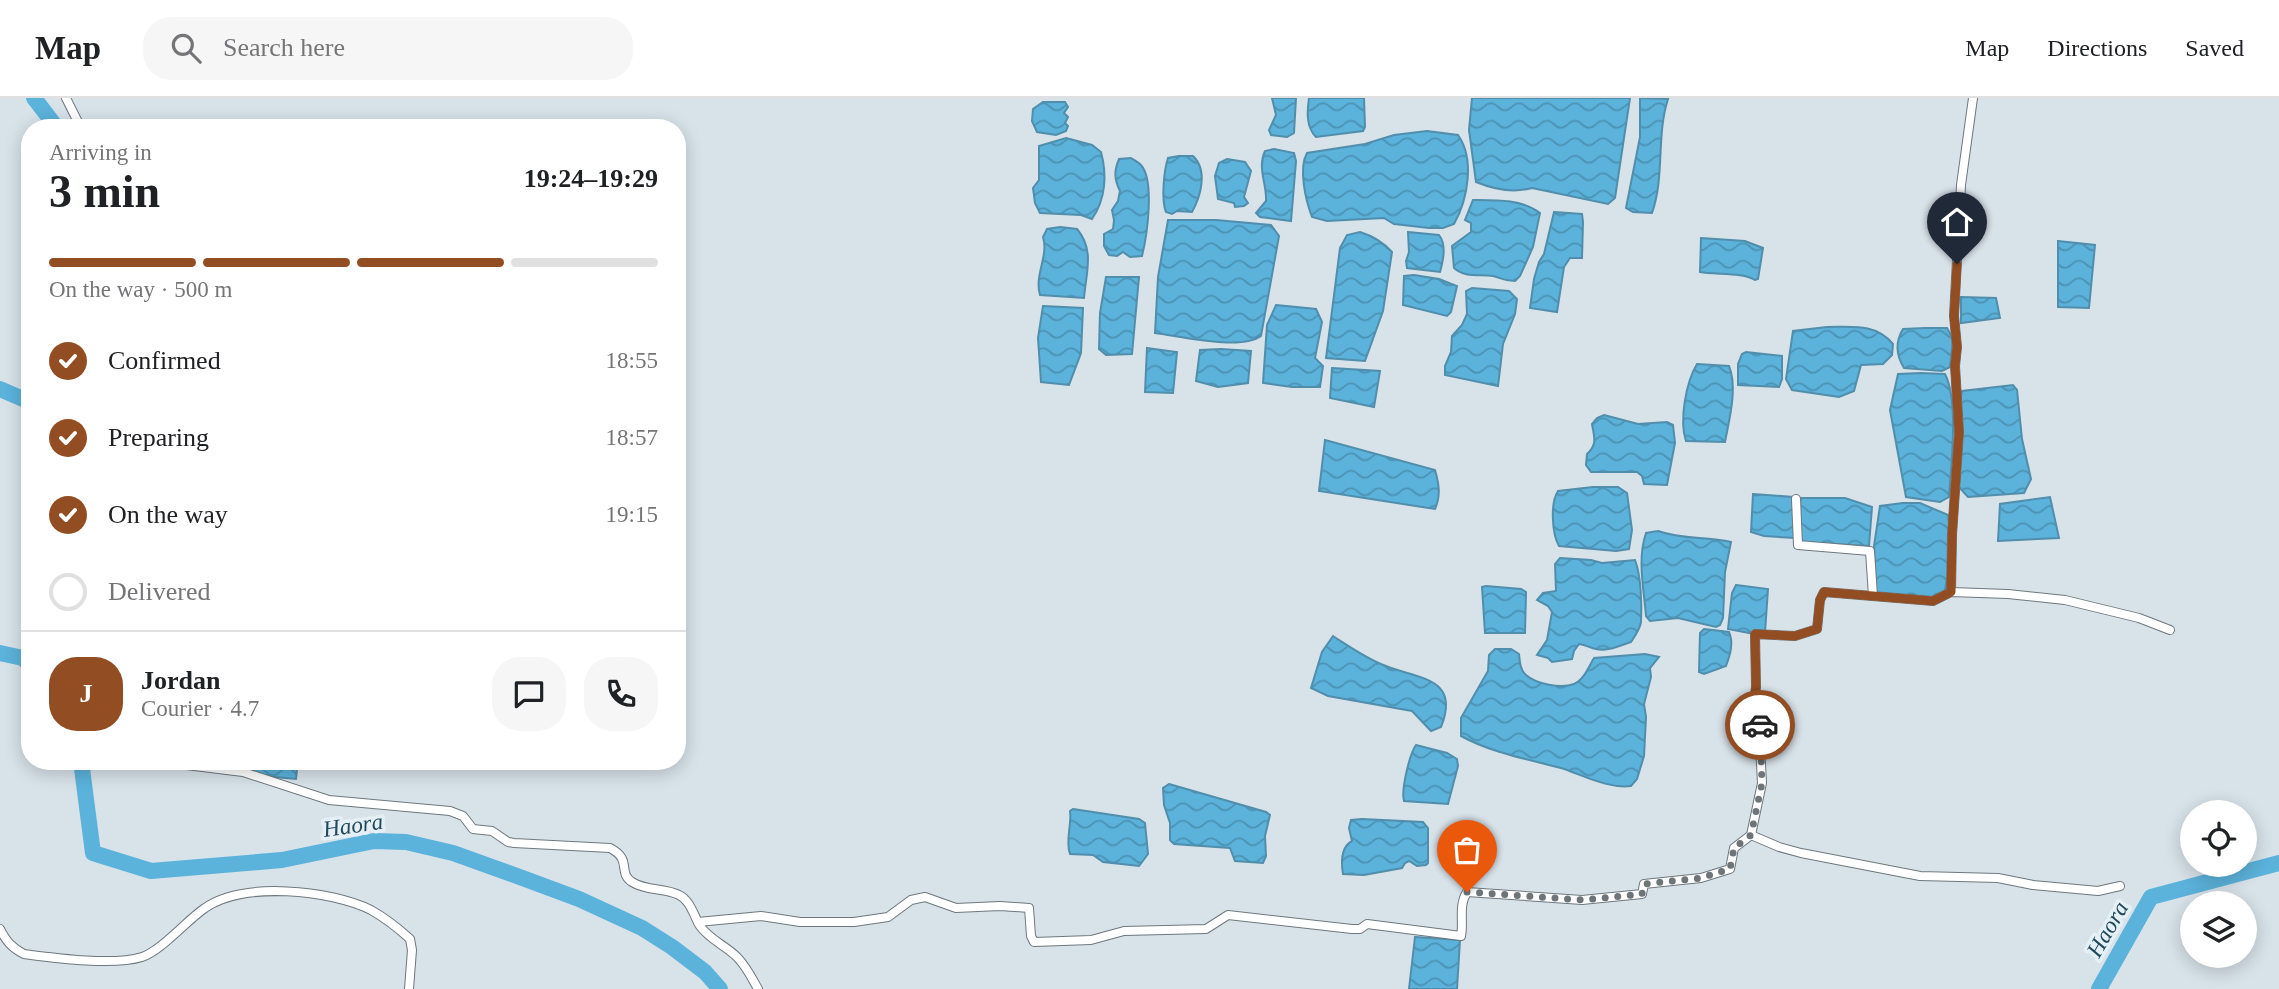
<!DOCTYPE html>
<meta charset="utf-8">
<style>
:root{--surface:#fff;--page:#f6f6f6;--text:#202124;--muted:#757577;--line:#e0e0e0;--accent:#924e22}
body{margin:0;font-family:"Times New Roman",serif;background:var(--page);color:var(--text);height:100vh;display:flex;flex-direction:column;font-size:26px;white-space:nowrap}
*{box-sizing:border-box;margin:0}
p{font-size:23px;color:var(--muted)}
.icon{flex:none;width:38px;height:38px;fill:none;stroke:currentColor;stroke-width:2;stroke-linecap:round;stroke-linejoin:round}
.map{position:relative;flex:1;overflow:hidden}
.panel{position:absolute;left:21px;top:21px;width:665px;height:651px;display:flex;flex-direction:column;background:var(--surface);border-radius:28px;box-shadow:0 4px 18px #0003}
.panel>*{flex:none}
.tools{position:absolute;left:2180px;top:702px;display:grid;gap:14px}
.tools a{display:grid;place-items:center;width:77px;height:77px;border-radius:50%;background:var(--surface);box-shadow:0 4px 18px #0003;font-size:35px}
.pin{position:absolute;display:grid;place-items:center;width:60px;height:60px;color:#fff;margin:-72px -30px;border-radius:50% 50% 50% 0;rotate:-45deg;box-shadow:0 0 7px #0007}
.pin .icon{rotate:45deg}
.courier{position:absolute;display:grid;place-items:center;width:70px;height:70px;margin:-35px;border:5px solid #924e22;border-radius:50%;background:#fff;color:#222;box-shadow:0 2px 9px #0007}
.summary em{font-style:normal;font-weight:600}
.summary div{display:flex;flex-direction:column-reverse}
.summary{display:flex;align-items:center;justify-content:space-between;height:119px;padding:0 28px}
h1{font-size:46px;font-weight:600;line-height:52px}
.bar{display:grid;grid-template-columns:repeat(4,1fr);gap:10px 7px;align-content:center;height:84px;padding:0 28px}
.bar i{height:9px;border-radius:5px;background:var(--line)}
.bar .selected{background:var(--accent)}
.bar p{grid-column:span 4}
.line{display:flex;align-items:center;gap:18px;padding:0 28px;border-top:2px solid var(--line)}
.line div{flex:1}
.round{display:grid;place-items:center;flex:none;width:74px;height:74px;border-radius:28px;background:var(--page)}
ol{padding:0 28px;list-style:none}
li{display:flex;align-items:center;gap:21px;height:77px}
li p{margin-inline-start:auto}
li .icon{padding:7px;border-radius:50%;background:var(--accent);color:#fff;stroke-width:4}
li:last-child{color:var(--muted)}
li i{width:38px;height:38px;border:4px solid var(--line);border-radius:50%}
header{display:flex;align-items:center;gap:42px;box-sizing:border-box;height:98px;padding:0 35px;background:var(--surface);border-bottom:2px solid var(--line)}
header strong{font-size:33px}
nav{display:flex;gap:38px;margin-inline-start:auto;font-size:24px}
.search{width:490px;height:63px;background:var(--page);display:flex;align-items:center;gap:18px;box-sizing:border-box;padding:0 24px;border-radius:28px;color:var(--muted);font-size:26px}
.map>svg:first-child{display:block}
.water{fill:url(#water-waves);stroke:#508eac;stroke-width:2}
.lines{fill:none;stroke-linecap:round;stroke-linejoin:round}
.river{stroke:#5bb2db;stroke-width:16}
.street-casing{stroke:#6e787e;stroke-width:10}
.street{stroke:#fff;stroke-width:8}
.done{stroke:#6e7579;stroke-width:7;stroke-dasharray:0 12.6}
.route{stroke:#924e22;stroke-width:9}
.labels{text-anchor:middle;stroke-width:7;stroke-linejoin:round;paint-order:stroke}
.water-label{font-size:23px;font-style:italic;fill:#22495b;stroke:#e4f0f6}
</style>
<header>
<strong>Map</strong>
<div class="search"><svg class="icon" aria-label="search" viewBox="0 0 24 24"><circle cx="10" cy="10" r="6"/><path d="M15 15l6 6"/></svg>Search here</div>
<nav><a>Map</a><a>Directions</a><a>Saved</a></nav>
</header>
<div class="map">
<svg width="2279" height="891" viewBox="0 0 2279 891">
<defs>
<pattern id="water-waves" width="16" height="10" patternUnits="userSpaceOnUse" patternTransform="scale(1.75)"><rect width="16" height="10" fill="#5bb2db"/><path d="M0 5q4-4 8 0t8 0" fill="none" stroke="#4c92b3"/></pattern>
</defs>
<rect width="100%" height="100%" fill="#d7e2e9"/>
<g class="water">
<polygon points="1272,0 1296,0 1294,35 1287,39 1271,37 1269,32 1276,17"/>
<path d="M1309,0H1364L1365,29L1363,33L1316,39C1306,29 1307,14 1309,0Z"/>
<path d="M1472,0H1630L1615,100L1608,106L1532,90C1514,95 1493,91 1476,84L1469,32Z"/>
<path d="M1640,0L1668,1C1656,38 1665,78 1652,115L1633,114L1626,110L1640,39Z"/>
<polygon points="1043,4 1065,4 1068,9 1064,15 1068,19 1065,25 1068,28 1066,33 1056,37 1037,34 1032,23 1033,11"/>
<path d="M1427,33L1458,37C1475,61 1468,101 1454,126L1443,130H1429L1394,126L1384,120L1327,123L1312,119C1306,103 1298,71 1307,55L1365,46L1394,37Z"/>
<path d="M1066,40L1092,47L1101,54C1107,76 1106,101 1092,121L1081,117L1040,115L1035,105L1033,90L1039,82V48Z"/>
<path d="M1274,51L1294,55L1296,63L1291,123L1260,119L1256,115L1266,103C1267,86 1257,70 1265,53Z"/>
<path d="M1179,58H1193C1208,72 1201,98 1192,114L1177,113L1172,116L1166,114C1161,102 1164,72 1168,60Z"/>
<path d="M1131,60C1134,62 1138,64 1141,67C1155,83 1147,138 1142,158L1130,159L1123,154L1117,158L1109,157L1104,148V136L1113,131L1114,122L1112,112L1118,103L1120,93C1114,81 1114,73 1119,61Z"/>
<polygon points="1227,61 1245,64 1251,73 1244,99 1248,105 1244,108 1235,109 1234,105 1218,101 1215,78 1219,65"/>
<path d="M1473,102C1495,102 1522,101 1540,115L1533,149L1520,178L1515,183C1504,183 1501,180 1493,178C1479,176 1465,180 1454,170L1452,148L1471,134V125L1465,122Z"/>
<polygon points="1554,114 1582,116 1583,124 1582,160 1570,160 1564,169 1557,214 1530,210 1534,181 1539,164 1544,156"/>
<path d="M1168,122H1216L1271,127L1279,138L1261,238C1241,253 1180,238 1155,235L1158,179Z"/>
<path d="M1060,129L1077,131C1095,152 1086,175 1084,200L1040,197C1034,177 1049,158 1043,139L1047,131Z"/>
<path d="M1360,134C1373,138 1383,144 1392,154L1383,213L1365,263L1326,260L1340,150L1347,137Z"/>
<path d="M1408,134L1439,137C1447,147 1443,163 1440,174L1407,170L1406,163L1409,154Z"/>
<path d="M1701,140L1745,143L1763,150L1758,181L1755,182C1744,174 1715,177 1700,174Z"/>
<polygon points="2058,143 2095,147 2089,210 2058,209"/>
<polygon points="1414,177 1439,181 1457,188 1451,214 1447,218 1403,207 1404,178"/>
<polygon points="1106,179 1139,179 1132,256 1106,257 1099,251 1100,215"/>
<polygon points="1472,190 1509,193 1517,201 1515,216 1503,246 1498,288 1445,277 1445,268 1451,254 1452,238 1462,227 1467,216 1466,193"/>
<polygon points="1961,199 1996,200 2000,220 1961,225"/>
<polygon points="1276,207 1316,211 1322,224 1315,260 1323,268 1320,289 1292,289 1263,285 1267,227"/>
<polygon points="1043,208 1083,210 1081,255 1069,287 1041,284 1038,240"/>
<path d="M1827,229C1852,229 1876,225 1893,246L1892,257L1883,266L1861,267L1854,293L1839,299L1792,292L1786,281L1793,233Z"/>
<path d="M1925,230H1947L1953,241L1950,269L1942,273L1904,270C1896,257 1895,244 1903,231Z"/>
<polygon points="1147,250 1177,254 1173,295 1145,294"/>
<polygon points="1221,251 1251,253 1248,285 1218,289 1196,283 1200,252"/>
<polygon points="1746,254 1782,258 1782,281 1779,289 1738,287 1738,266 1742,256"/>
<path d="M1697,266L1729,268C1738,290 1729,322 1725,344L1686,343C1679,323 1686,284 1697,266Z"/>
<polygon points="1332,270 1380,273 1374,309 1330,300"/>
<path d="M1921,275L1945,276C1959,303 1951,368 1949,399L1940,404L1906,399L1890,312L1898,276Z"/>
<polygon points="2013,287 2017,292 2022,341 2031,381 2024,395 1968,399 1959,389 1958,313 1962,293"/>
<path d="M1604,317L1638,326L1667,324L1673,327L1675,345L1667,387L1644,386L1642,378L1637,374H1591L1586,367L1587,356C1598,346 1594,339 1592,326L1597,320Z"/>
<path d="M1325,342L1435,372C1439,386 1441,397 1435,411L1319,393Z"/>
<path d="M1593,389H1618L1627,395L1632,432L1629,451L1616,453L1559,448C1552,436 1550,405 1558,393Z"/>
<polygon points="1753,396 1793,399 1794,440 1764,438 1751,434"/>
<polygon points="2050,399 2059,440 1998,443 2000,406"/>
<polygon points="1801,400 1845,400 1872,409 1869,448 1801,444 1798,416"/>
<polygon points="1903,405 1920,405 1948,417 1952,452 1945,492 1932,501 1876,495 1874,448 1880,408"/>
<path d="M1658,433C1683,442 1706,438 1731,444L1725,474L1723,520L1720,527L1716,529L1678,520L1650,523L1646,518C1644,492 1637,461 1646,435Z"/>
<path d="M1560,460L1591,462L1602,465L1635,462C1641,477 1642,507 1641,524C1640,531 1635,538 1631,544C1621,547 1607,554 1596,551C1590,550 1587,547 1579,546L1574,553L1572,561L1552,564L1548,560L1537,557L1547,542L1552,514L1548,508L1537,502L1543,495L1556,493L1555,466Z"/>
<polygon points="1736,487 1768,491 1765,534 1759,537 1728,531 1732,495"/>
<polygon points="1486,488 1521,491 1526,494 1525,535 1485,535 1482,489"/>
<path d="M1704,531L1729,534C1734,545 1730,557 1726,568L1704,576L1699,574L1700,535Z"/>
<path d="M1333,538C1350,549 1367,561 1386,568C1418,581 1461,579 1441,629L1431,633L1412,613L1328,598L1311,590L1322,554Z"/>
<path d="M1495,551H1511L1519,556C1520,564 1520,572 1526,577C1536,586 1561,591 1574,586C1584,582 1589,568 1594,560L1645,556L1659,559L1650,570L1651,579L1644,606L1646,619L1644,658L1637,681L1631,688C1608,691 1583,677 1561,670C1527,661 1492,655 1461,638V620L1488,573L1489,557Z"/>
<path d="M1416,647L1447,655L1457,661L1458,668L1448,706L1404,703C1401,693 1409,657 1416,647Z"/>
<polygon points="245,663 298,663 296,681 252,677 244,672"/>
<polygon points="1169,686 1266,714 1270,717 1265,738 1266,758 1263,765 1235,763 1230,750 1174,746 1170,742 1170,725 1164,707 1163,690"/>
<path d="M1073,711L1139,721L1145,725L1148,756L1139,768L1103,764L1093,757L1070,756C1065,743 1072,727 1070,713Z"/>
<path d="M1362,721L1423,724L1428,730V765L1426,767L1417,768L1409,763L1405,765L1402,770L1364,777L1343,776C1341,764 1341,749 1352,743L1349,730L1351,722Z"/>
<polygon points="1415,839 1460,842 1457,891 1409,891"/>
</g>
<g class="lines">
<g class="river">
<polyline points="34,0 57,30"/>
<polyline points="0,291 30,304"/>
<polyline points="0,555 23,560 30,567"/>
<polyline points="81,663 93,755 151,773 282,762 374,743 406,744 453,755 517,778 579,801 642,830 672,849 705,874 720,891"/>
<polyline points="2099,891 2151,799 2279,765"/>
</g>
<g class="street-casing">
<g id="street">
<polyline points="66,0 81,30"/>
<polyline points="1796,401 1798,447 1870,453 1873,498"/>
<polyline points="1951,494 1952,437 1959,334 1955,268 1957,249 1954,218 1961,87 1973,0"/>
<path d="M154,663L243,674L329,702L450,713L463,718L473,731L492,733L508,744L514,745L610,750C633,762 617,774 632,784C646,793 665,790 679,797C690,802 694,818 700,828C709,841 726,848 737,859C746,868 752,880 758,891"/>
<polyline points="1751,737 1779,749 1801,755 1920,778 1998,780 2033,787 2098,793 2120,788"/>
<path d="M698,824L761,818L800,824H854L888,819L911,802L925,799L956,810L1000,808L1029,810L1031,838L1034,844L1091,842L1124,833L1206,831L1228,817L1352,831H1360L1367,826L1461,838C1464,823 1458,808 1467,794L1582,802L1642,796L1644,786L1701,780L1730,771L1734,750L1751,737L1762,685L1758,609L1749,602L1755,596L1756,589L1755,536L1795,538L1817,531L1820,502L1824,494L1933,503L1951,494L2008,496L2065,502L2139,520L2170,532"/>
<path d="M0,831C6,843 12,850 24,856C55,860 113,868 142,859C161,853 187,822 205,810C243,783 330,792 371,812C385,820 398,830 410,841L412,852L409,891"/>
</g>
</g>
<use href="#street" class="street"/>
</g>
<g class="lines">
<polyline class="done" points="1467,794 1582,802 1642,796 1644,786 1701,780 1730,771 1734,750 1751,737 1762,685 1760,627"/>
<polyline class="route" points="1760,627 1758,609 1749,602 1755,596 1756,589 1755,536 1795,538 1817,531 1820,502 1824,494 1933,503 1951,494 1952,437 1959,334 1955,268 1957,249 1954,218 1957,166"/>
</g>
<g class="labels">
<g class="water-label">
<text transform="translate(353 727) rotate(-8)" y="8">Haora</text>
<text transform="translate(2107 831) rotate(-60)" y="8">Haora</text>
</g>
</g>
</svg>
<div class="tools">
<a><svg class="icon" aria-label="locate" viewBox="0 0 24 24"><circle cx="12" cy="12" r="6"/><path d="M12 2v4M12 18v4M2 12h4M18 12h4"/></svg></a>
<a><svg class="icon" aria-label="layers" viewBox="0 0 24 24"><path d="M12 4l9 5-9 5-9-5zM3 14l9 5 9-5"/></svg></a>
</div>
<div class="pin" style="left:1467px;top:794px;background:#ea580c"><svg class="icon" aria-label="bag" viewBox="0 0 24 24"><path d="M5 8h14l-1 12H6zM9 8a3 3 0 0 1 6 0"/></svg></div>
<div class="pin" style="left:1957px;top:166px;background:#1f2937"><svg class="icon" aria-label="home" viewBox="0 0 24 24"><path d="M3 11l9-7 9 7M6 9v11h12V9"/></svg></div>
<div class="courier" style="left:1760px;top:627px"><svg class="icon" aria-label="car" viewBox="0 0 24 24"><path d="M5 17H2v-5l4-1 3-4h7l3 4 3 1v5h-3M9 17h6M6 11h13"/><circle cx="7" cy="17" r="2"/><circle cx="17" cy="17" r="2"/></svg></div>
<section class="panel">
<div class="summary"><div><h1>3 min</h1><p>Arriving in</p></div><em>19:24–19:29</em></div>
<div class="bar"><i class="selected"></i><i class="selected"></i><i class="selected"></i><i></i><p>On the way · 500 m</p></div>
<ol>
<li><svg class="icon" aria-label="check" viewBox="0 0 24 24"><path d="M5 12l5 5 9-10"/></svg>Confirmed<p>18:55</p></li>
<li><svg class="icon" aria-label="check" viewBox="0 0 24 24"><path d="M5 12l5 5 9-10"/></svg>Preparing<p>18:57</p></li>
<li><svg class="icon" aria-label="check" viewBox="0 0 24 24"><path d="M5 12l5 5 9-10"/></svg>On the way<p>19:15</p></li>
<li><i></i>Delivered</li>
</ol>
<div class="line" style="height:126px"><b class="round" style="background:var(--accent);color:#fff">J</b><div><b>Jordan</b><p>Courier · 4.7</p></div><a class="round"><svg class="icon" aria-label="chat" viewBox="0 0 24 24"><path d="M4 5h16v11H9l-5 4z"/></svg></a><a class="round"><svg class="icon" aria-label="phone" viewBox="0 0 24 24"><path d="M5 4h4l2 5-3 2q2 4 5 5l2-3 5 2v4C11 20 4 13 5 4z"/></svg></a></div>
</section>
</div>
